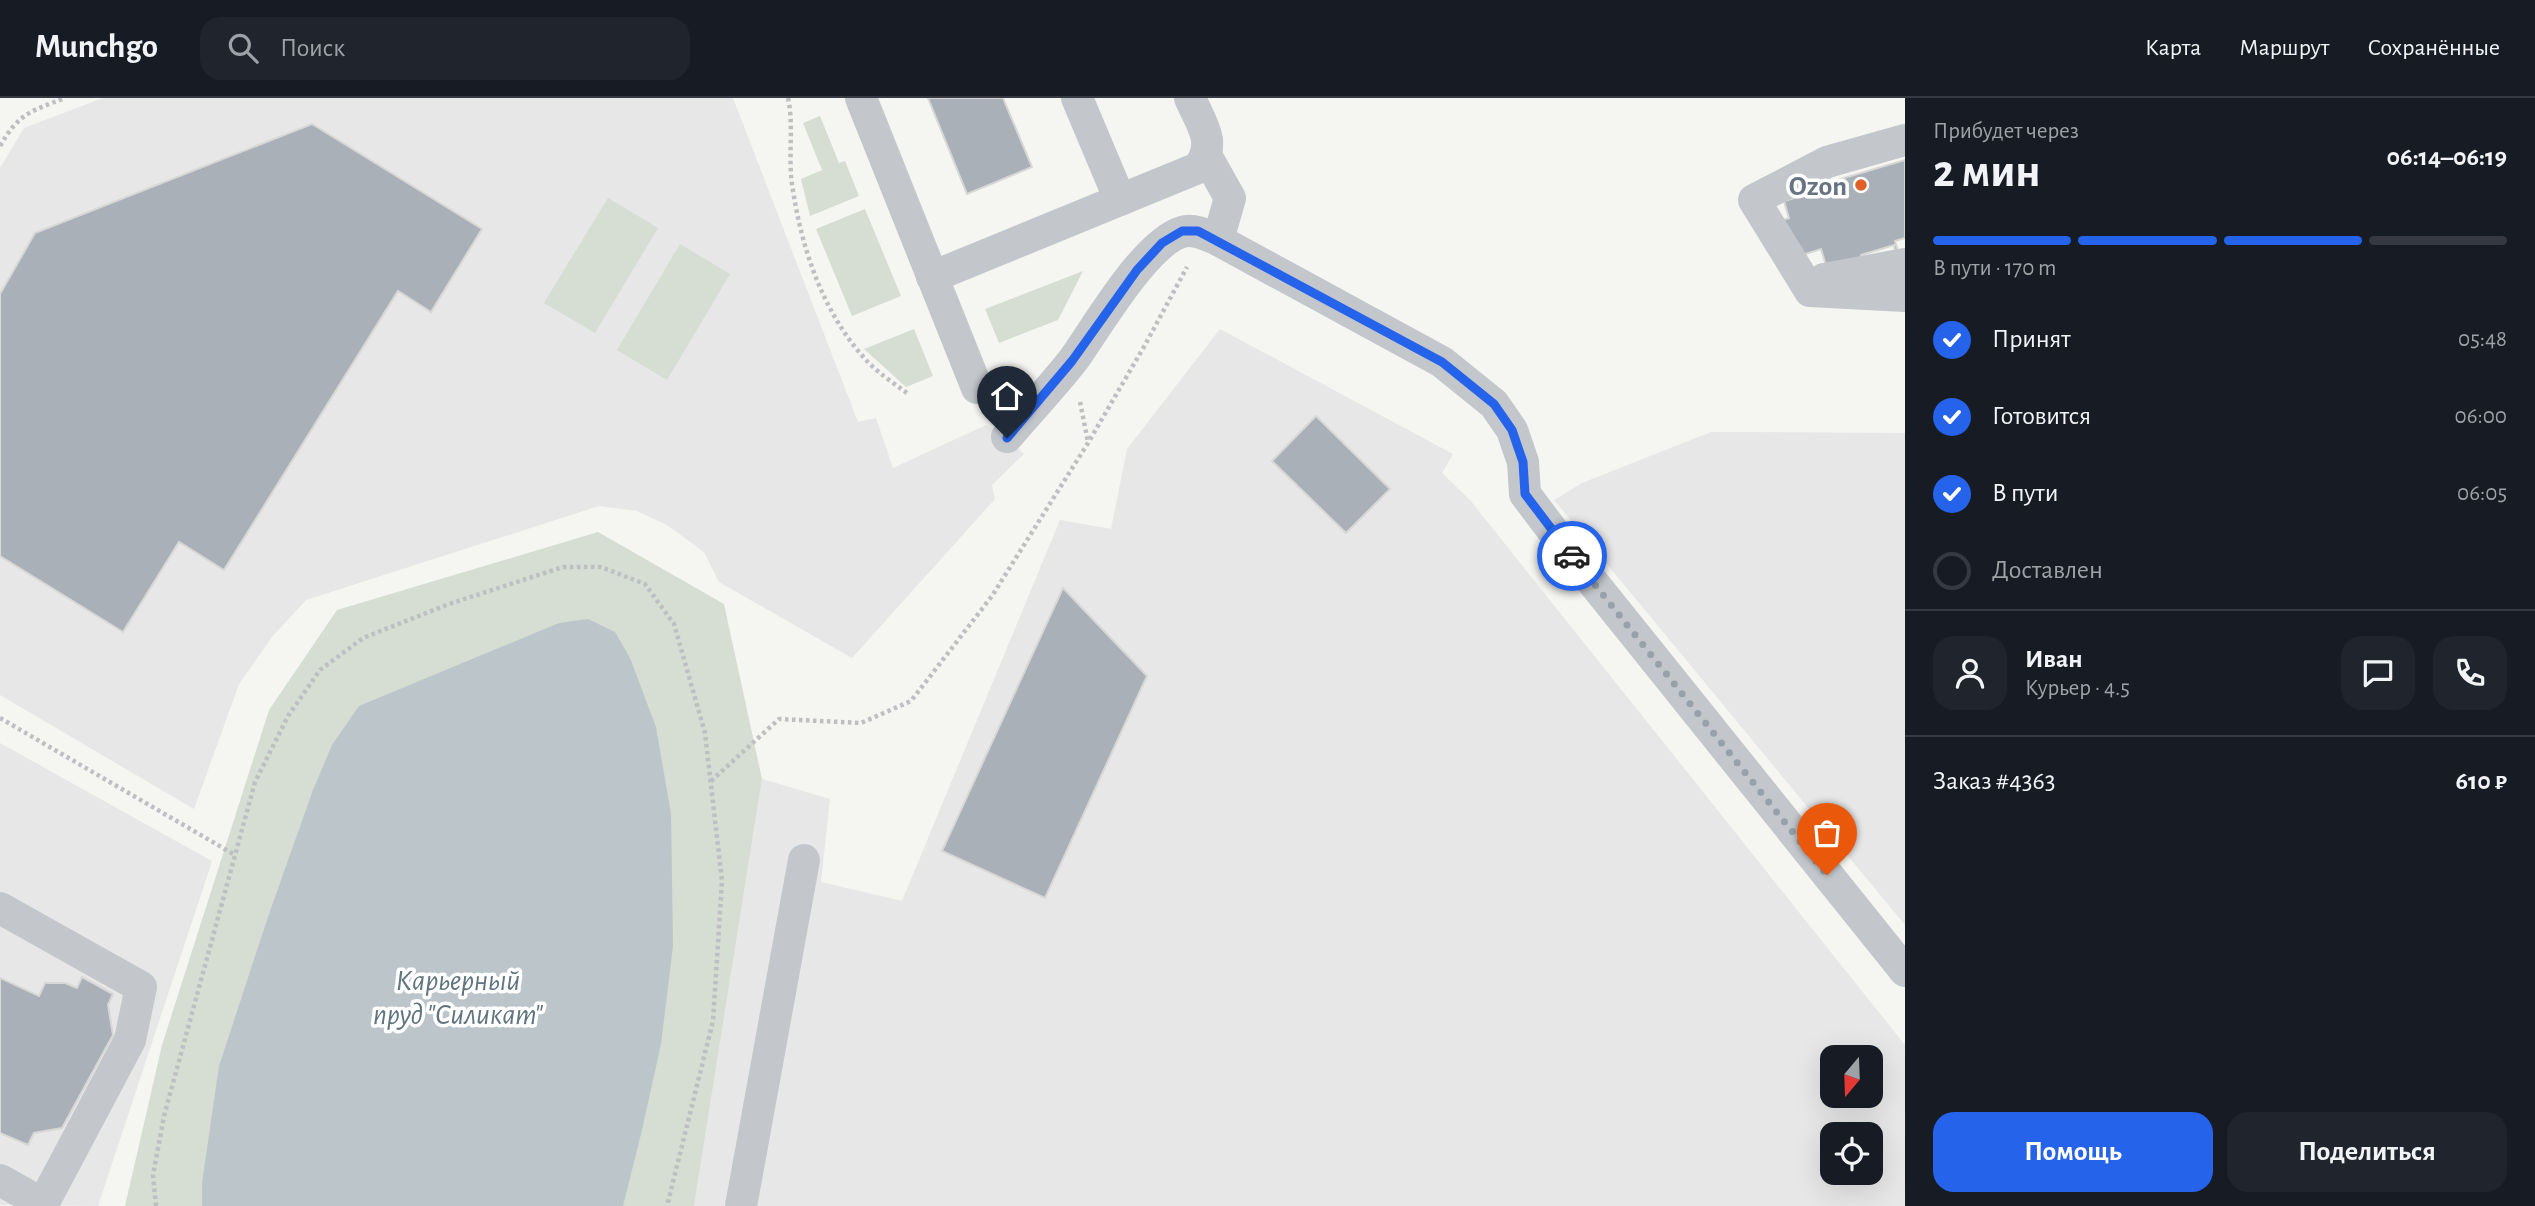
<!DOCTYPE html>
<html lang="ru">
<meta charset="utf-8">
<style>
:root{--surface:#171b24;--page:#20242c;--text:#f1f3f6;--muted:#9ea1a6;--line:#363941;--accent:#2563eb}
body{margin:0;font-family:"Alegreya Sans",sans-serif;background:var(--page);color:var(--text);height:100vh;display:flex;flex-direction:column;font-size:26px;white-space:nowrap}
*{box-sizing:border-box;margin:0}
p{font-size:23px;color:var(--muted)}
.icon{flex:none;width:38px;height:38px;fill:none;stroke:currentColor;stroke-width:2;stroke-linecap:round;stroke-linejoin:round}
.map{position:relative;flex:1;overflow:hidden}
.details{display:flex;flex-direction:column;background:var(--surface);width:630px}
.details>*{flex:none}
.needle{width:46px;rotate:199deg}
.fabs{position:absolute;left:1820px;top:947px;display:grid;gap:14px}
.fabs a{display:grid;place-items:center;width:63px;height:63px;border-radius:14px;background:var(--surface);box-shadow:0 7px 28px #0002;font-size:35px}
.pin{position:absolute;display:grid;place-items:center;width:60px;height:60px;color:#fff;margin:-72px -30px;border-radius:50% 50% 50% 0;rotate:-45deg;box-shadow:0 0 7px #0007}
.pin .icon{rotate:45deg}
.courier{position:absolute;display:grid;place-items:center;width:70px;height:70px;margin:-35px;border:5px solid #2563eb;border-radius:50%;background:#fff;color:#222;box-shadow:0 2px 9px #0007}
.headline em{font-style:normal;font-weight:600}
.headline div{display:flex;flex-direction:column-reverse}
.headline{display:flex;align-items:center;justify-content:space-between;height:119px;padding:0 28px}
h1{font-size:46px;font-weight:600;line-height:52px}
.bar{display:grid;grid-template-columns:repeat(4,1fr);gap:10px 7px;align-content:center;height:84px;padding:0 28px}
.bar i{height:9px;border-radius:5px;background:var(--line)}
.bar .selected{background:var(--accent)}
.bar p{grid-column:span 4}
.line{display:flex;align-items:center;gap:18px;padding:0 28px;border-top:2px solid var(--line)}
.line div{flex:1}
.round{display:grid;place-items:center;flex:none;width:74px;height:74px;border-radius:21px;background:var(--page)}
ol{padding:0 28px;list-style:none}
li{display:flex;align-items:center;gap:21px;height:77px}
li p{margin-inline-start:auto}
li .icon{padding:7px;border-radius:50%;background:var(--accent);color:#fff;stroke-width:4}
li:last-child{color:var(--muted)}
li i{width:38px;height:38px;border:4px solid var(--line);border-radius:50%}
.action{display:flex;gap:14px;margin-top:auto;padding:14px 28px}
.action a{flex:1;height:80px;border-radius:21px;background:var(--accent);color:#fff;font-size:28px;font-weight:600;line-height:80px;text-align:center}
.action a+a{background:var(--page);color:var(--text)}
header{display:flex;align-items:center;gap:42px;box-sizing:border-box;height:98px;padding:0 35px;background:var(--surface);border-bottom:2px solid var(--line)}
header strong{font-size:33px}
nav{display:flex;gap:38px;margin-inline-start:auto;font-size:24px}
.search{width:490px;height:63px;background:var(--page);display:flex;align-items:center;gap:18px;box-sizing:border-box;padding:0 24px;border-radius:21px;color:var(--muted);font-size:26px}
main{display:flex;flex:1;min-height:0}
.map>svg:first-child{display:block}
.built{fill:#e6e7e6;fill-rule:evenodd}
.green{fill:#d6ddd3}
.water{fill:#bcc5ca}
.building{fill:#a9b0b7;stroke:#d7d7d5;stroke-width:2}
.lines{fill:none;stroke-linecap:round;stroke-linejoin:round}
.path{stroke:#bdbfc1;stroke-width:4.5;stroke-dasharray:3.5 3.5;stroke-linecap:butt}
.minor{stroke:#c3c6ca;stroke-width:32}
.done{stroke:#97a1aa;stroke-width:7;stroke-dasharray:0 12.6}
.route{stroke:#2563eb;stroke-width:9}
.poi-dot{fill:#e16027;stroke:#fff;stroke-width:2.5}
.labels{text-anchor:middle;stroke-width:7;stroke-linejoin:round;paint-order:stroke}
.poi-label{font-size:28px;font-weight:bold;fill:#657383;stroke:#fff;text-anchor:end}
.water-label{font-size:30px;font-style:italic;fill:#60757f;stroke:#fff}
</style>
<header>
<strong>Munchgo</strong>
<div class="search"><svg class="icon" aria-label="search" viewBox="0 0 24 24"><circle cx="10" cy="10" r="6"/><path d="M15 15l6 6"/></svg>Поиск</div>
<nav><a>Карта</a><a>Маршрут</a><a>Сохранённые</a></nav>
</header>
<main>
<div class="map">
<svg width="1905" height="1108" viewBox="0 0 1905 1108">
<rect width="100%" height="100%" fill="#f5f6f2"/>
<g class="built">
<polygon points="103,0 733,0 858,324 876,320 893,370 986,327 1007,339 1024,356 992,387 995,401 852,560 719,484 704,454 667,427 637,413 599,408 306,502 272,539 239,586 194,711 0,597 0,70 24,30"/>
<path d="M1220,231L1453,356L1442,375L1470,402L1905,947V1108H694L762,681L830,701L821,784L902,803L1060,422L1111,431L1127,351ZM1832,959H1871V998H1832ZM1832,1036H1871V1074H1832Z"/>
<polygon points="1711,334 1905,335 1905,827 1554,402 1582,385"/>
<polygon points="0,645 212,763 98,1108 0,1107"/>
</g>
<g class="green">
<polygon points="820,18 839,65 845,63 859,98 810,118 801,81 822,72 803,25"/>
<polygon points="608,100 658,130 595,235 544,205"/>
<polygon points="865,111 901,198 852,218 816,131"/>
<polygon points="680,146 730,176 667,282 617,252"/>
<polygon points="1083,173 1058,222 999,245 985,211"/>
<polygon points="914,231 933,278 906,289 864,251"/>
<polygon points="598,434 724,506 762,681 694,1108 125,1108 162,947 269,612 337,512"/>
</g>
<polygon class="water" points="588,521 615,534 630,560 656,629 671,716 673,848 661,946 642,1032 623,1108 202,1108 202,1085 219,968 269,816 313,692 332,647 359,608 559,525"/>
<g class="building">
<polygon points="928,0 1003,0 1032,69 967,96"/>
<polygon points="312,26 482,131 431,214 398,193 224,472 179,444 123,534 0,458 0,196 35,135"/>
<polygon points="1905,62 1905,140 1895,143 1898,153 1895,154 1894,147 1861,157 1863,164 1827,171 1821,151 1796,159 1780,123 1789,120 1784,103 1801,98 1800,93"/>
<polygon points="1316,318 1390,391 1346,435 1272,363"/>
<polygon points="1063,490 1147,578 1045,800 942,753"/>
<polygon points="82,879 113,896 108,907 113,937 62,1030 34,1035 28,1047 0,1035 0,880 39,898 45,885 65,885 77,890"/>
</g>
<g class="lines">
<g class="path">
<path d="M788,0C794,27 788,58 792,86C801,149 822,213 865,261C877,274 893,285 907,295"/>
<path d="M0,48C19,15 31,13 65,0"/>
<polyline points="1080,304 1088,344"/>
<polyline points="0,620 235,757"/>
<polyline points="711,683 779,621 861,625 911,603 992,498 1088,345 1145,247 1187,169"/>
<polyline points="156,1108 153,1077 164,1018 255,684 288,618 320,572 363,540 449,506 563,469 601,469 645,486 674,526 705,635 722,783 713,923 667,1108"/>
</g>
<g class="minor">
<polyline points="861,0 977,290"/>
<polyline points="1077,0 1120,102"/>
<polyline points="1905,42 1827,64 1754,102 1810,193 1905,198"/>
<polyline points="1207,59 1230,100 1218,142 1442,264 1494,306 1512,332 1523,364 1525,396 1571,457 1905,873"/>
<path d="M932,179L1198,70C1218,45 1201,26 1190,0"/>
<polyline points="1824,181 1905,166"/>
<path d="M1007,339C1029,313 1053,288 1074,261C1097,229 1145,145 1182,134C1194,130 1207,137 1218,142"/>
<polyline points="0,810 141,889 130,942 43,1106 0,1082"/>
<polyline points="741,1108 804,762"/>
</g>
</g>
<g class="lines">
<polyline class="done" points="1572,458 1827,777"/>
<polyline class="route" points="1007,340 1072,263 1137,172 1162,145 1182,133 1198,133 1442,264 1494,306 1512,332 1523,364 1525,396 1572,458"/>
</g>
<circle class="poi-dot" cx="1861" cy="87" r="7"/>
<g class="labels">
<g class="poi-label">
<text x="1847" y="97">Ozon</text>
</g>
<g class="water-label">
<text x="458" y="892">Карьерный<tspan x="458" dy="34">пруд "Силикат"</tspan></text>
</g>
</g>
</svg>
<div class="fabs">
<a><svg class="needle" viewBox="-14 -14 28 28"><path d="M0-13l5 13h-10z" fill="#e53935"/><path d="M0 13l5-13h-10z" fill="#9ea1a6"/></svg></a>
<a><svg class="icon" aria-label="locate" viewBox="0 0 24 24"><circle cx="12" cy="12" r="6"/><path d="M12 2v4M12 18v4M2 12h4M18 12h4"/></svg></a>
</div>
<div class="pin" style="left:1827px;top:777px;background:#ea580c"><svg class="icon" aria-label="bag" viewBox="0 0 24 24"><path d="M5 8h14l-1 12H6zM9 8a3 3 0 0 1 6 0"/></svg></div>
<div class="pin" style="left:1007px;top:340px;background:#1f2937"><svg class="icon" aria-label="home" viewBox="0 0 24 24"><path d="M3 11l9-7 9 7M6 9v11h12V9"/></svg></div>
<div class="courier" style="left:1572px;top:458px"><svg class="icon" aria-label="car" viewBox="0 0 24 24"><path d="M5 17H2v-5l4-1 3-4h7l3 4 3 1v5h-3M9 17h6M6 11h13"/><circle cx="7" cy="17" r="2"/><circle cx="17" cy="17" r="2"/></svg></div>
</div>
<section class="details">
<div class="headline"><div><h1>2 мин</h1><p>Прибудет через</p></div><em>06:14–06:19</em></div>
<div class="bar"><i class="selected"></i><i class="selected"></i><i class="selected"></i><i></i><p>В пути · 170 m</p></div>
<ol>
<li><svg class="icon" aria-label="check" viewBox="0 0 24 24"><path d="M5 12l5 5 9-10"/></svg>Принят<p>05:48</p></li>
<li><svg class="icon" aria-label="check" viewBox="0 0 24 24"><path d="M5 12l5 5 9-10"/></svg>Готовится<p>06:00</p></li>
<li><svg class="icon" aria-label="check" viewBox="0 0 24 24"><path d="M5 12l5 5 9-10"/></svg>В пути<p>06:05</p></li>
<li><i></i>Доставлен</li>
</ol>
<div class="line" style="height:126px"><a class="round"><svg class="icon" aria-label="person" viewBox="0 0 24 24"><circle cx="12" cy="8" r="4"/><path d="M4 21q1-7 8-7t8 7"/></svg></a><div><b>Иван</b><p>Курьер · 4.5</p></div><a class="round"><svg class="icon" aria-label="chat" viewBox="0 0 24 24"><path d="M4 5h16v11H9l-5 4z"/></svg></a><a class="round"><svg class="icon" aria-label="phone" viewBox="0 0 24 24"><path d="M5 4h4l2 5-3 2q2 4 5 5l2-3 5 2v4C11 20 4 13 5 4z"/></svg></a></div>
<div class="line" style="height:91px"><div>Заказ #4363</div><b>610 ₽</b></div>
<div class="action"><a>Помощь</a><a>Поделиться</a></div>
</section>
</main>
